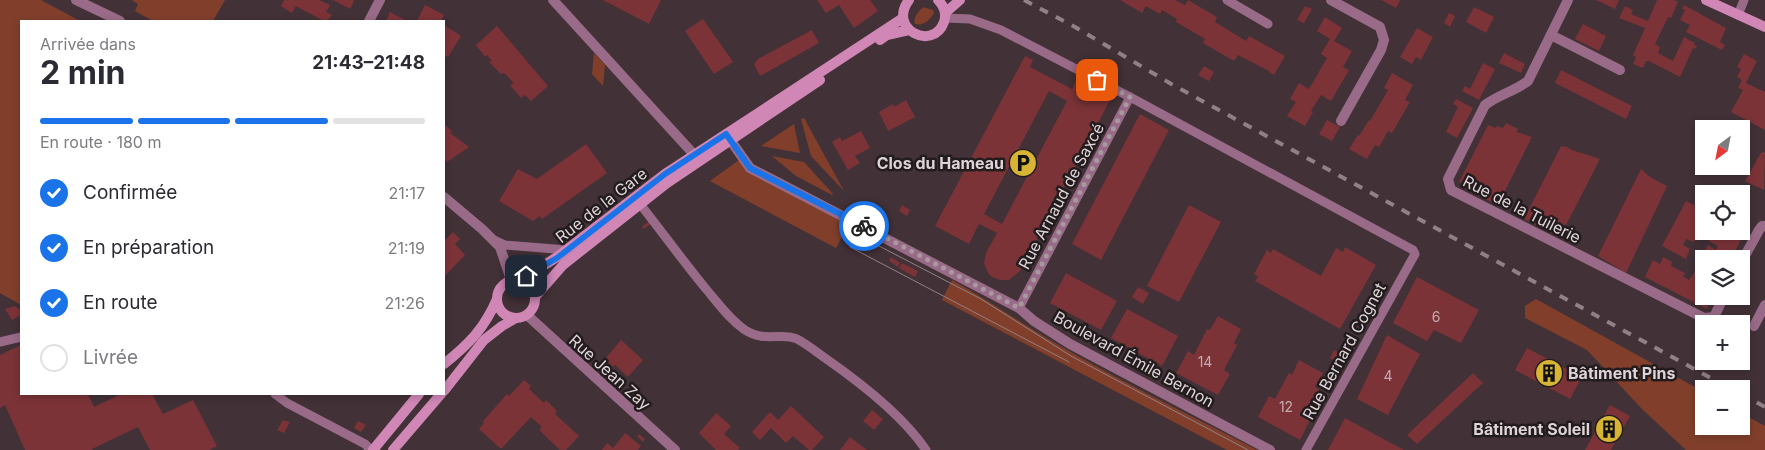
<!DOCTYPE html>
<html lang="fr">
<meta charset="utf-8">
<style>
:root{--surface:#fff;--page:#f7f7f7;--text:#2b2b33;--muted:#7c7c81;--line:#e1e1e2;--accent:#1a73e8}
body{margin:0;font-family:Inter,sans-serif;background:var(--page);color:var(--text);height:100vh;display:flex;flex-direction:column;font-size:19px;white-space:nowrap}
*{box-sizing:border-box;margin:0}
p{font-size:16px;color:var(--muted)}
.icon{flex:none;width:28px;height:28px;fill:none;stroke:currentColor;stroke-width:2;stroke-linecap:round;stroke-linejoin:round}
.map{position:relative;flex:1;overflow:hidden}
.details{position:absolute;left:20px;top:20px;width:425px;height:375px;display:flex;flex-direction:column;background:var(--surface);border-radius:0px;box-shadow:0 2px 8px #0003}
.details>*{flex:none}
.needle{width:32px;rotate:212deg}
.fabs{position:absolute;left:1695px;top:120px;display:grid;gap:10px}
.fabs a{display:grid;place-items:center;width:55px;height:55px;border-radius:0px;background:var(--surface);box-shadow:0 2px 8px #0003;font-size:25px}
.pin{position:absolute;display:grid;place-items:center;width:42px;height:42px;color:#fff;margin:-21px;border-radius:10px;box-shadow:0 2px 8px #0006}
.courier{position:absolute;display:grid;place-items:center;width:50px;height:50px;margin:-25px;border:4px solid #1a73e8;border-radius:50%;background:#fff;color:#222;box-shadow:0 1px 6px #0007}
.head em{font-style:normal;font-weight:700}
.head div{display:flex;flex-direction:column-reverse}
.head{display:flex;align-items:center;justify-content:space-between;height:85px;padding:0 20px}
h1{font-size:32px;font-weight:700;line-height:38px}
.bar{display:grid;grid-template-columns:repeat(4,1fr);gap:8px 5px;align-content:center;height:60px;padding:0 20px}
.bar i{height:6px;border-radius:4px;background:var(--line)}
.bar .active{background:var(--accent)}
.bar p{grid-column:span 4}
ol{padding:0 20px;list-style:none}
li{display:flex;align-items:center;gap:15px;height:55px}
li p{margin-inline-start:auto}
li .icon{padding:5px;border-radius:50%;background:var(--accent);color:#fff;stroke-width:4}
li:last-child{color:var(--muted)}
li i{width:28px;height:28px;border:2px solid var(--line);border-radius:50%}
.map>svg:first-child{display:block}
.green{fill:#813f2b}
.building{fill:#7b3338;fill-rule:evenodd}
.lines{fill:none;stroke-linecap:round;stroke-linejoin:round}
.lane{stroke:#996b88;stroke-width:9}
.street{stroke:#996b88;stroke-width:10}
.secondary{stroke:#d087b6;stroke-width:10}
.tram{stroke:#8f8185;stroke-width:1}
.rail{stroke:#8f8185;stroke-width:4;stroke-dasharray:9 9;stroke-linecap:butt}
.done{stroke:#a79a9e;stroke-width:5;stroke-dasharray:0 9}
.route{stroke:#1a73e8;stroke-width:6}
.labels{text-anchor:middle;stroke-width:5;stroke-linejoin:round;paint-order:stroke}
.number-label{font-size:14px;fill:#c5abae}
.poi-label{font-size:16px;font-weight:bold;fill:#ded3d6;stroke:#231c1e;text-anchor:end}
.street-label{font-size:16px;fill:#ded3d6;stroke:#231c1e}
</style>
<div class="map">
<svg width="1765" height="450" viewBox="0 0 1765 450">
<rect width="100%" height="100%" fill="#423136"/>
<g class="green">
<polygon points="0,0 41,0 80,21 21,21 21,305 0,293"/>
<polygon points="132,0 225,0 213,21 153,21 135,11 138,4"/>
<path d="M923,7L933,10L934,13C930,20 923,26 915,24C913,17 918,12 923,7Z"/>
<polygon points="594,53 605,65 603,86 592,74"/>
<polygon points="804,118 844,191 811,156 801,119"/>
<polygon points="794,124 800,153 761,146"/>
<polygon points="772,156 804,162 833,194 832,195 796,176"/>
<polygon points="739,160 849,224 836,248 710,181"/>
<polygon points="519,257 542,257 542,259 531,266 524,265"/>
<path d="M952,280C990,301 1025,326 1062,347C1126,384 1192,416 1257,450H1227L942,300Z"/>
<polygon points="1536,299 1704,392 1704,426 1741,426 1741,413 1765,426 1765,450 1686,450 1642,409 1587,350 1525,318 1525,306"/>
</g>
<g class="building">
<polygon points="284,0 319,0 330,5 326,12 332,15 327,21 324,21 296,6 292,13 281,6"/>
<polygon points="333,0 353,0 354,1 350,9"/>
<polygon points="603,0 661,0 649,24"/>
<polygon points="817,0 870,0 878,11 854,28 839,5 826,13"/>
<polygon points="1120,0 1175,0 1185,5 1188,0 1217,17 1215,22 1246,41 1249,36 1285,56 1274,75 1269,72 1269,71 1238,55 1234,61 1203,43 1205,39 1176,22 1177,19 1162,10 1160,14 1146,6 1142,13"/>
<polygon points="1381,0 1400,0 1396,8"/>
<polygon points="1596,0 1619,0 1615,9"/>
<polygon points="1657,0 1674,0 1678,2 1671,18 1668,17 1655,44 1660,47 1658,53 1673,61 1684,37 1695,43 1694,45 1697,46 1695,49 1693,48 1680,77 1649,61 1646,61 1643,68 1633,64 1636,57 1633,55 1645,28 1619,18 1625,6 1633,10 1631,14 1648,21"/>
<polygon points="425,5 444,15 441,21 417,21"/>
<polygon points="1684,5 1726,28 1720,42 1725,45 1722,50 1686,32 1690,25 1680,20 1685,10 1682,9"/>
<polygon points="1305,6 1312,9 1304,23 1297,20"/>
<polygon points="1474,7 1494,17 1486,33 1466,22"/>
<polygon points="390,12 407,21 386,21"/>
<polygon points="1449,13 1455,16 1450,27 1444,23"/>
<polygon points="1325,17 1342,28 1334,41 1352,51 1343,67 1349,70 1331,101 1321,95 1311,111 1313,112 1305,126 1287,116 1296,102 1290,99 1299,83 1309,89 1327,58 1321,54 1330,39 1317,31"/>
<polygon points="703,19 733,62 714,74 685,31"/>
<polygon points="1583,24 1606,36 1599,51 1575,39"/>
<polygon points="444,25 461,36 448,57 444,55"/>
<polygon points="497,26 548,86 531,101 525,95 521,98 510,85 514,83 504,73 501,74 489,62 492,61 487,55 485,57 476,45"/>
<polygon points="1417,28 1433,37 1421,60 1416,57 1412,64 1400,57"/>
<polygon points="812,30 819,43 760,76 754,64 758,59"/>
<polygon points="1504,53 1525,64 1521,73 1499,63"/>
<polygon points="1744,54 1757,61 1746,83 1765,92 1765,130 1731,112 1743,90 1738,88 1742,80 1737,77 1741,69 1737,67"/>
<path d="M1025,56L1033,60L1030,67L1072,89L1075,82L1110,100L1020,271L1009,280H1000L992,277L988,273L984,263L986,253L997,233L979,224L969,244L935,226ZM1049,91L1067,101L1002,224L984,214Z"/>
<polygon points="1483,63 1495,69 1479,100 1462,91 1465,86 1470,89"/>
<polygon points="1204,66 1214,72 1209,81 1198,75"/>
<polygon points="1561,70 1632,106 1626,119 1555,83"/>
<polygon points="1392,73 1413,85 1405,100 1410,102 1392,133 1388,131 1379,147 1375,145 1367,159 1349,149 1358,135 1359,136 1369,120 1370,121 1388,90 1384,88"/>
<polygon points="1456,99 1473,108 1457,138 1446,132 1458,107 1453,104"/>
<polygon points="906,100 915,117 888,131 879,112 893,104 894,107"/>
<polygon points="1140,114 1169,130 1101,260 1072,244"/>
<polygon points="1327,120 1340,127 1332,141 1319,134"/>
<polygon points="1506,123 1518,129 1517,132 1532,137 1498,205 1461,187 1463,184 1459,182 1488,125 1496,128 1497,126 1503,128"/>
<polygon points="444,124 452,131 450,133 469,147 447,162 444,159"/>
<polygon points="861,131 870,148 855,156 860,163 848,170 832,142 840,137 842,141"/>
<polygon points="586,144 607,173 542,219 540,216 533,221 499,201 518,169 537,179"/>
<polygon points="1561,146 1564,147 1565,146 1572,150 1600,159 1560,237 1524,219"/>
<polygon points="1762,151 1765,153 1764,190 1745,181"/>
<polygon points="1641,169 1650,177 1667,186 1626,273 1598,256"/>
<polygon points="1686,201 1704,210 1704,215 1699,224 1702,226 1694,242 1686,239 1683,245 1690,249 1686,259 1662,246"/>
<polygon points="902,205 910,210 907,216 899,211"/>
<polygon points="1189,205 1221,222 1179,302 1147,286"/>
<polygon points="1741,219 1749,224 1731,259 1708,259 1703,255 1708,245 1716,250 1718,246 1709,241 1714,233 1722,235 1725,231 1741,231"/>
<polygon points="649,221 651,224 643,229 642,227"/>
<polygon points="453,232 460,239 455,244 465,255 444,277 444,241"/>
<polygon points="1345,247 1376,265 1340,329 1255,281 1258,277 1254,274 1267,250 1271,253 1273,249 1321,276 1336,248 1343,252"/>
<polygon points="891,257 900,263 898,267 889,261"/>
<polygon points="1663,257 1672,262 1671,266 1685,273 1683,276 1689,280 1694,273 1703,277 1701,280 1704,282 1704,296 1712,296 1707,309 1645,277 1653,260 1660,264"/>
<polygon points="902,263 918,271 915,277 899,268"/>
<polygon points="1066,273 1117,301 1101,330 1050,303"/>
<polygon points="1417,277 1479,310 1461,343 1434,330 1427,341 1393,323"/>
<polygon points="1138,287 1149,293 1143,304 1132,297"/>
<polygon points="15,306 21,310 21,315 12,320 5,309"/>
<polygon points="1127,309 1178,336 1162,366 1111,338"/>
<polygon points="1218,316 1241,329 1234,343 1237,345 1224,370 1230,374 1218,395 1176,373 1188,351 1194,355 1207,329 1210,330"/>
<polygon points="1387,335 1420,354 1388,415 1357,399"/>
<polygon points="621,340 643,360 628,377 615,365 613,367 605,359"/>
<polygon points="21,345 21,394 88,394 94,407 121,394 152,394 163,414 193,400 217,446 209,450 150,450 138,427 92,449 93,450 25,450 5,405 0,408 0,355"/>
<polygon points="1527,348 1582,377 1570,399 1515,370"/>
<polygon points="1334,350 1340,353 1336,361 1330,358"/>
<polygon points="1299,360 1323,373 1315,387 1319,389 1305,414 1311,418 1300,440 1258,417 1269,396 1275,399 1289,373 1292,375"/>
<polygon points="1473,373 1483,383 1417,444 1407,435"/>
<polygon points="524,380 531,386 529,389 544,403 546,400 557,411 555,414 579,436 566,450 560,450 539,430 542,427 531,417 501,449 479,429 484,423 483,421 507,394 509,396"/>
<polygon points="1610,405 1630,416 1611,450 1585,450"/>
<polygon points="791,406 824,437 812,450 809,450 793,436 786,443 771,428 760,440 752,432 770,412 778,420"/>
<polygon points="872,410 883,419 874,430 863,421"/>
<polygon points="716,413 731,426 724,434 740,448 738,450 716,450 699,433"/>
<polygon points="1345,418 1389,442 1404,450 1328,450"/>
<polygon points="283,420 290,422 284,433 277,430"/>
<polygon points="358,421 366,425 361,432 354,428"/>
<polygon points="625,433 641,446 638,450 602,450 607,443 613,448"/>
<polygon points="639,434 645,439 643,442 637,436"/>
<polygon points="850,437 867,450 840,450"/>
</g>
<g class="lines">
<g class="lane">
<polyline points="1227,0 1268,24"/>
<polyline points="1738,15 1744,0"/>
<polyline points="945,18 970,19 1001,30 1130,97 1413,250 1415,254 1306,450"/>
<path d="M640,204C662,232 683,261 706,289C718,303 729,319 745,330C765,343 782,332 797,339C807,344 816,352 825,358C858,381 904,417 926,450"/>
<polyline points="494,240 505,245 567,250"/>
<polyline points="1019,308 1130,97"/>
<polyline points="0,342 21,337"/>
<polyline points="275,394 287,403 365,444 371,450"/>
</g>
<g class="street">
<polyline points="76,0 120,21"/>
<polyline points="553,0 699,160"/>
<polyline points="1331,0 1380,27 1384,40 1381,50 1341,121"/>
<path d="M1568,0L1528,81C1515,91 1498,95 1485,105L1448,179L1451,190L1704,318L1714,317L1724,296"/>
<polyline points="369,21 380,0"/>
<polyline points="1551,35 1620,70"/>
<polyline points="726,134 750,168 1019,308 1034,321 1070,344 1270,450"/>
<polyline points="444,197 482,229 500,247 511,280"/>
<polyline points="1741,263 1759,230 1762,226 1765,226"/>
<polyline points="527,315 675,450"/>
<polyline points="1754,326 1765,305"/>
</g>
<g class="secondary">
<path d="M909,0C887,29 933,52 944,22C947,13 944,6 938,0"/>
<polyline points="1706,0 1765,27"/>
<polyline points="945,13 960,0"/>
<polyline points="880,40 887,35 909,30"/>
<polyline points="516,279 535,271 557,257 665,174 903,18"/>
<circle cx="516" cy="299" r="19"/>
<polyline points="535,297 563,265 667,183 820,80"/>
<path d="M444,364C469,344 484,329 497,299"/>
<polyline points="444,391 484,340 502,326 516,318"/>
<polyline points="373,450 419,394"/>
<polyline points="393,450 441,394"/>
</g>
<g class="tram">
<polyline points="856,234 981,299 1071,356 1248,450"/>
<polyline points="850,247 1069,362"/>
</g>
<g class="rail">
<polyline points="1024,0 1075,27 1173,85 1731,389"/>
<polyline points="1741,394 1765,407"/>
</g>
</g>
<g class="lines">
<polyline class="done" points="864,226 1019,308 1130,97 1097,80"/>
<polyline class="route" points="526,276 557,258 665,174 726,134 750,168 864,226"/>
</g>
<defs>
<g id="parking-disc" transform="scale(1.4375)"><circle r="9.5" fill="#d7b434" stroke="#231c1e"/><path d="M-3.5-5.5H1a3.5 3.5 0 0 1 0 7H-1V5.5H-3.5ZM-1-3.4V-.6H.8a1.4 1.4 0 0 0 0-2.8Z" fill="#111"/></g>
<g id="building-disc" transform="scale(1.4375)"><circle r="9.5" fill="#d7b434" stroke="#231c1e"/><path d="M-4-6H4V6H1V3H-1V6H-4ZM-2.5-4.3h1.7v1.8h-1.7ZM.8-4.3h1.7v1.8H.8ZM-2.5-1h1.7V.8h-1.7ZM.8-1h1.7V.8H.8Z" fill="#111"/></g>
</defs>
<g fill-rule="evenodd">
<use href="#parking-disc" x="1023" y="163"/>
<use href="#building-disc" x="1549" y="373"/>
<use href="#building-disc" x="1609" y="429"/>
</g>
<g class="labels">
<g class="number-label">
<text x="1436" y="322">6</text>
<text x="1205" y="367">14</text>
<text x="1388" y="381">4</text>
<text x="1286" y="412">12</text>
</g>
<g class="poi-label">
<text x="1004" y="169">Clos du Hameau</text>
<text x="1568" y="379" text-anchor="start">Bâtiment Pins</text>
<text x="1590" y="435">Bâtiment Soleil</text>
</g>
<g class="street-label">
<text transform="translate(1061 196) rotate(-62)" y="6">Rue Arnaud de Saxcé</text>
<text transform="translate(601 205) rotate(-38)" y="6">Rue de la Gare</text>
<text transform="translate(1522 209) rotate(27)" y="6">Rue de la Tuilerie</text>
<text transform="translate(1344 351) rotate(-61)" y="6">Rue Bernard Cognet</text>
<text transform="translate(1134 359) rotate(29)" y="6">Boulevard Émile Bernon</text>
<text transform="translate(610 372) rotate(42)" y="6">Rue Jean Zay</text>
</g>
</g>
</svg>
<div class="fabs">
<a><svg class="needle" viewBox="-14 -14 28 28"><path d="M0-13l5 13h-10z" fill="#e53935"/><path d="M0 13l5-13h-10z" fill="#7c7c81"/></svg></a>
<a><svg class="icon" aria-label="locate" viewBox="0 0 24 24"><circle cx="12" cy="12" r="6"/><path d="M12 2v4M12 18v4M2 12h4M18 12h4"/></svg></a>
<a><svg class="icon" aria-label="layers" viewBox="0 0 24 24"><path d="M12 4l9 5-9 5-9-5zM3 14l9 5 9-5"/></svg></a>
<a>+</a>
<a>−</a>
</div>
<div class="pin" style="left:1097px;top:80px;background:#ea580c"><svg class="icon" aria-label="bag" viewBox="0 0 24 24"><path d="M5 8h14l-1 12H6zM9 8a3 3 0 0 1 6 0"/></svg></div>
<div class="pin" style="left:526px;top:276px;background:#1f2937"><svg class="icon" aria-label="home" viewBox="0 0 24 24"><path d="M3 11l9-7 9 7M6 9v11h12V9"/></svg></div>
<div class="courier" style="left:864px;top:226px"><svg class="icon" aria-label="bike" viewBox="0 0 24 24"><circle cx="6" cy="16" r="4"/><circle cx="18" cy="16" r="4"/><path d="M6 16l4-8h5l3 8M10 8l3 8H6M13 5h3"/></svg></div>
<section class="details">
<div class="head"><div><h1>2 min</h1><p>Arrivée dans</p></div><em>21:43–21:48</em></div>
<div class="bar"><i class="active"></i><i class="active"></i><i class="active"></i><i></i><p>En route · 180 m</p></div>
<ol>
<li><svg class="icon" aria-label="check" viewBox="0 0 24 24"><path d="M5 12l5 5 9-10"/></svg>Confirmée<p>21:17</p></li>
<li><svg class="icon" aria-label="check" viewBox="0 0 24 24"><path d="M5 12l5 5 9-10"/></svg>En préparation<p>21:19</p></li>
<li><svg class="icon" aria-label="check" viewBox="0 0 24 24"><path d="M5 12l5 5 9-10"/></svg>En route<p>21:26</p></li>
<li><i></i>Livrée</li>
</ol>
</section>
</div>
